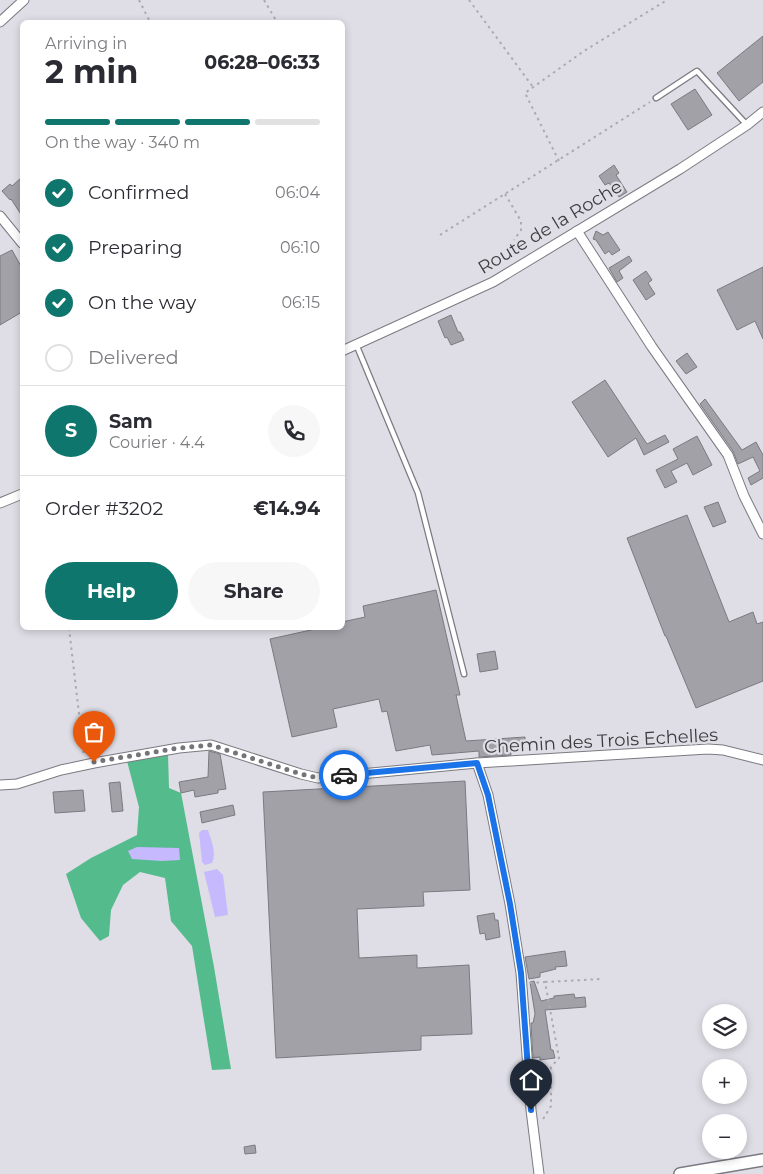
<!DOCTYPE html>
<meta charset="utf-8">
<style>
:root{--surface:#fff;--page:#f7f7f7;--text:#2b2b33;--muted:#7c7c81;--line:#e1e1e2;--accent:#0f766e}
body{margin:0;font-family:Montserrat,sans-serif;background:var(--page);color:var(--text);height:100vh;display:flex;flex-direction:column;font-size:19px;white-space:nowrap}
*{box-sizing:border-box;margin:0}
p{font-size:16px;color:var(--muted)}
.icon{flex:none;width:28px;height:28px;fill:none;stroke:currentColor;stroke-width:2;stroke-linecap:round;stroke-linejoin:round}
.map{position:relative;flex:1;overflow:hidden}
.side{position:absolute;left:20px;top:20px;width:325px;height:610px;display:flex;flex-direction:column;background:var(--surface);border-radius:8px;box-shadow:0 2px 8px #0003}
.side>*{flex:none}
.buttons{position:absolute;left:702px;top:1004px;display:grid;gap:10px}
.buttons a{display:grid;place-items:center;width:45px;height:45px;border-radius:50%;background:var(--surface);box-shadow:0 2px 8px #0003;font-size:25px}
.pin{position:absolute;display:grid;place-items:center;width:42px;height:42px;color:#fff;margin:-51px -21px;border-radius:50% 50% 50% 0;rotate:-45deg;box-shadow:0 0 5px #0007}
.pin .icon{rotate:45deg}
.courier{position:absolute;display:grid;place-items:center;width:50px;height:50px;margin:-25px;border:4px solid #1a73e8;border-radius:50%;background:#fff;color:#222;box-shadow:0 1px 6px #0007}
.headline em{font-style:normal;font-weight:700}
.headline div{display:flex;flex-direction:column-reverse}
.headline{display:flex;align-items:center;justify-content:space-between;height:85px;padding:0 25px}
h1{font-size:32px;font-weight:700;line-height:38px}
.bar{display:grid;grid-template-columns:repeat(4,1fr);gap:8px 5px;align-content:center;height:60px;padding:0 25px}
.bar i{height:6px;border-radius:4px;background:var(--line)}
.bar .selected{background:var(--accent)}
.bar p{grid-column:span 4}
.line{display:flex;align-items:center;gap:12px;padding:0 25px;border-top:1px solid var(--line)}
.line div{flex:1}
.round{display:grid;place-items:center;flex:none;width:52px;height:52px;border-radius:26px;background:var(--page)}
ol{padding:0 25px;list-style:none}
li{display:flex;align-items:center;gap:15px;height:55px}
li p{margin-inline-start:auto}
li .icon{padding:5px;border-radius:50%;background:var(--accent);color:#fff;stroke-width:4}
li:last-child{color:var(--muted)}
li i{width:28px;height:28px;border:2px solid var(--line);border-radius:50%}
.button{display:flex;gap:10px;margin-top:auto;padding:10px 25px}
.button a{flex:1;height:58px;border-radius:30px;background:var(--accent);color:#fff;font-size:20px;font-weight:700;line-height:58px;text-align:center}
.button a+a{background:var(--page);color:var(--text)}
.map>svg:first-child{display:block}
.forest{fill:#53bb8c}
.water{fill:#c7b9fe}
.building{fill:#a2a1a8;stroke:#7b7a81}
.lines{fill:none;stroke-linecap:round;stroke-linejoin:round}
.service-casing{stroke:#7b7a81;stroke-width:7}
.minor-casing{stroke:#7b7a81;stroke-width:11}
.tertiary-casing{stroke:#7b7a81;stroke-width:14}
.path{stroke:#abaab1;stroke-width:2;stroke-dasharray:2.5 4;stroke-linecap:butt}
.service{stroke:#fff;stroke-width:4.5}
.minor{stroke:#fff;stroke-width:9}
.tertiary{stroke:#fff;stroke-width:11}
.done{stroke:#757479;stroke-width:5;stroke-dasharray:0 9}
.route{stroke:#1a73e8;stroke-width:6}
.labels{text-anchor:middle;stroke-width:4.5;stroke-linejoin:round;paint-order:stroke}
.street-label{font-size:18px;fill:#3c3b3e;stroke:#dfdee6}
</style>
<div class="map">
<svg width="763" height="1174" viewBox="0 0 763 1174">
<rect width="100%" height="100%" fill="#dfdee6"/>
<polygon class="forest" points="168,754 169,788 181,793 214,967 231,1069 212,1070 192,946 171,921 165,878 140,872 123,885 111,910 109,936 100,941 81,918 66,874 91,858 137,835 139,807 127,761"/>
<g class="water">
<path d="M202,830H208C211,840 217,853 212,863L205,865L202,862L199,833Z"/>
<polygon points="137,847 179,848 180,860 161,861 132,859 128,851"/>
<polygon points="217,869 223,875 228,915 215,917 204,872"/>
</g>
<g class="building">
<polygon points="763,36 763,82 739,101 717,73"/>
<polygon points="695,89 712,115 688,130 671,104"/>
<polygon points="614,165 619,173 616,175 627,192 619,197 609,183 605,185 599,176"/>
<polygon points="22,177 22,216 11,199 10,200 2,191 10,184 12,186"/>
<polygon points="596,231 603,235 608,232 620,250 612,255 609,251 605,254 596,240 593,239"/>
<polygon points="12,250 22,268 22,312 0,325 0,256"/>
<polygon points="629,256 632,261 619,271 623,278 617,282 609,268"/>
<polygon points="763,267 763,339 755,321 737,330 717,290"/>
<polygon points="646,271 652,280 648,283 655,294 646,300 633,280"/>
<polygon points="451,315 458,332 460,332 464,340 451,345 447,337 445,338 438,321"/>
<polygon points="687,353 697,367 686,374 676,361"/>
<polygon points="605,380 647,444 665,435 669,442 644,455 636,438 608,457 572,402"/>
<polygon points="705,399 742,450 756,442 763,455 763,478 751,485 748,478 760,471 753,457 738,464 733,451 700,404"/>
<polygon points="697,436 712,465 693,475 687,463 671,471 677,482 665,488 656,470 678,459 673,449"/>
<polygon points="718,502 726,522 713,527 704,507"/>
<polygon points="687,515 729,622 753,612 757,624 763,622 763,681 696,708 666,636 665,636 627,538"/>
<polygon points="436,590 460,695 456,695 466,741 525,737 525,745 510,746 511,755 479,757 479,751 432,755 430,745 396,751 387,711 382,712 379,699 333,709 337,727 292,737 270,639 320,628 342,628 342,622 365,617 363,606"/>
<polygon points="495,651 498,669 480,672 477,654"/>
<polygon points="209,751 220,754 226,789 218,790 218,793 195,797 194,790 181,793 179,782 208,777"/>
<polygon points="465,781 470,890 423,892 424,906 357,909 359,958 417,955 417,968 469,965 472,1034 421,1036 421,1050 276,1058 263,792"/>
<polygon points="120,782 123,811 112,812 109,783"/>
<polygon points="83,790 85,811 55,813 53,792"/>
<polygon points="233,805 235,815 202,823 200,812"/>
<polygon points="494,913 495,920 498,920 500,937 486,940 485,933 480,934 477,916"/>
<polygon points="565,951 567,966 555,967 556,969 540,973 540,977 529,979 525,957"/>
<polygon points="534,981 541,1001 554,998 554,996 574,994 575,998 585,997 586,1007 545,1010 551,1050 553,1050 555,1058 540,1060 540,1057 533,1058 531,1023 533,1023 535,1014 530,982"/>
<polygon points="255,1145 256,1153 245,1154 244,1147"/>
</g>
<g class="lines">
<g class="service-casing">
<g id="service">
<polyline points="656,98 697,71 747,125"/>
<polyline points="356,344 418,493 464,674"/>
</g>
</g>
<g class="minor-casing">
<g id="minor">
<polyline points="0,22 24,0"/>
<polyline points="0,216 22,243"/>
<polyline points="577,231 652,347 728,455 744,496 763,534"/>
<polyline points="342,351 493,282 680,169 747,125 763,112"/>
<polyline points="0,503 22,494"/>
<polyline points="477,763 488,795 510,904 521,973 531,1110 539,1174"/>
<polyline points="0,785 17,784 61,770 94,763 179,748 211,745 301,774 318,778 477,763 708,749 723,750 763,760"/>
</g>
</g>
<g class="tertiary-casing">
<polyline id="tertiary" points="680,1174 763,1160"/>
</g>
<g class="path">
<polyline points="139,0 150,22"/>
<polyline points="264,0 277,22"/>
<polyline points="469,0 533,87"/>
<polyline points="559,161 525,93 584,51 667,0"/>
<polyline points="505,194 521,221 521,230 514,240"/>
<polyline points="440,235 650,102"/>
<polyline points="69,628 84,757"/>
<polyline points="545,982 601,979"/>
<polyline points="530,983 545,982 559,1058 551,1067 551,1106 542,1121"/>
</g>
<use href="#service" class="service"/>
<use href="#minor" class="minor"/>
<use href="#tertiary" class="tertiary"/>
</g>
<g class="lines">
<polyline class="done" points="94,762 179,748 211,745 301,774 318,778 344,775"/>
<polyline class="route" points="344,775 477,763 488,795 510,904 521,973 531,1110"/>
</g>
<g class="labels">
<g class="street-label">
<text transform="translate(550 227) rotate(-31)" y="6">Route de la Roche</text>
<text transform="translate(601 741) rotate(-3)" y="6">Chemin des Trois Echelles</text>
</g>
</g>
</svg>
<div class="buttons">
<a><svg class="icon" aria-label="layers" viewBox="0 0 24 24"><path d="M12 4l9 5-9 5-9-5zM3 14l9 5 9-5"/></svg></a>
<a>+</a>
<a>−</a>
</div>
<div class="pin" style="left:94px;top:762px;background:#ea580c"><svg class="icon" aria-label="bag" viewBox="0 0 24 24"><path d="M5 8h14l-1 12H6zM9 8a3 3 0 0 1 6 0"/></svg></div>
<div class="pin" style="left:531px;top:1110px;background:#1f2937"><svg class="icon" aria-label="home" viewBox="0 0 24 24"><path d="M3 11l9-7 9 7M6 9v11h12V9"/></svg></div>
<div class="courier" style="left:344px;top:775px"><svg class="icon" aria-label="car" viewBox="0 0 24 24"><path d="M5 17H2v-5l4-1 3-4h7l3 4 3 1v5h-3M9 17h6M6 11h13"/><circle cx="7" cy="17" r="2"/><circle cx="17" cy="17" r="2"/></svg></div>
<section class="side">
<div class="headline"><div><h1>2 min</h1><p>Arriving in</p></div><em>06:28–06:33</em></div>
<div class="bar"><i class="selected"></i><i class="selected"></i><i class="selected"></i><i></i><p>On the way · 340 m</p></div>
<ol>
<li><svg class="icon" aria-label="check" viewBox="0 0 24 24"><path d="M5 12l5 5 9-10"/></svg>Confirmed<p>06:04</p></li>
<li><svg class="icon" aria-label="check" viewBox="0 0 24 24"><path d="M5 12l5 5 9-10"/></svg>Preparing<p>06:10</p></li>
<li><svg class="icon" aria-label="check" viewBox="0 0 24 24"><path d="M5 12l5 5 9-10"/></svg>On the way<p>06:15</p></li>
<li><i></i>Delivered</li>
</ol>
<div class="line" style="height:90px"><b class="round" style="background:var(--accent);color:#fff">S</b><div><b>Sam</b><p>Courier · 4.4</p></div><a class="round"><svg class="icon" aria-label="phone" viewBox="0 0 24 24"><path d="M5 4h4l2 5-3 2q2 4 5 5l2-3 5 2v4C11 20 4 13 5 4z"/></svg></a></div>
<div class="line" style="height:65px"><div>Order #3202</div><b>€14.94</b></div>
<div class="button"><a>Help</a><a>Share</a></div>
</section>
</div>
